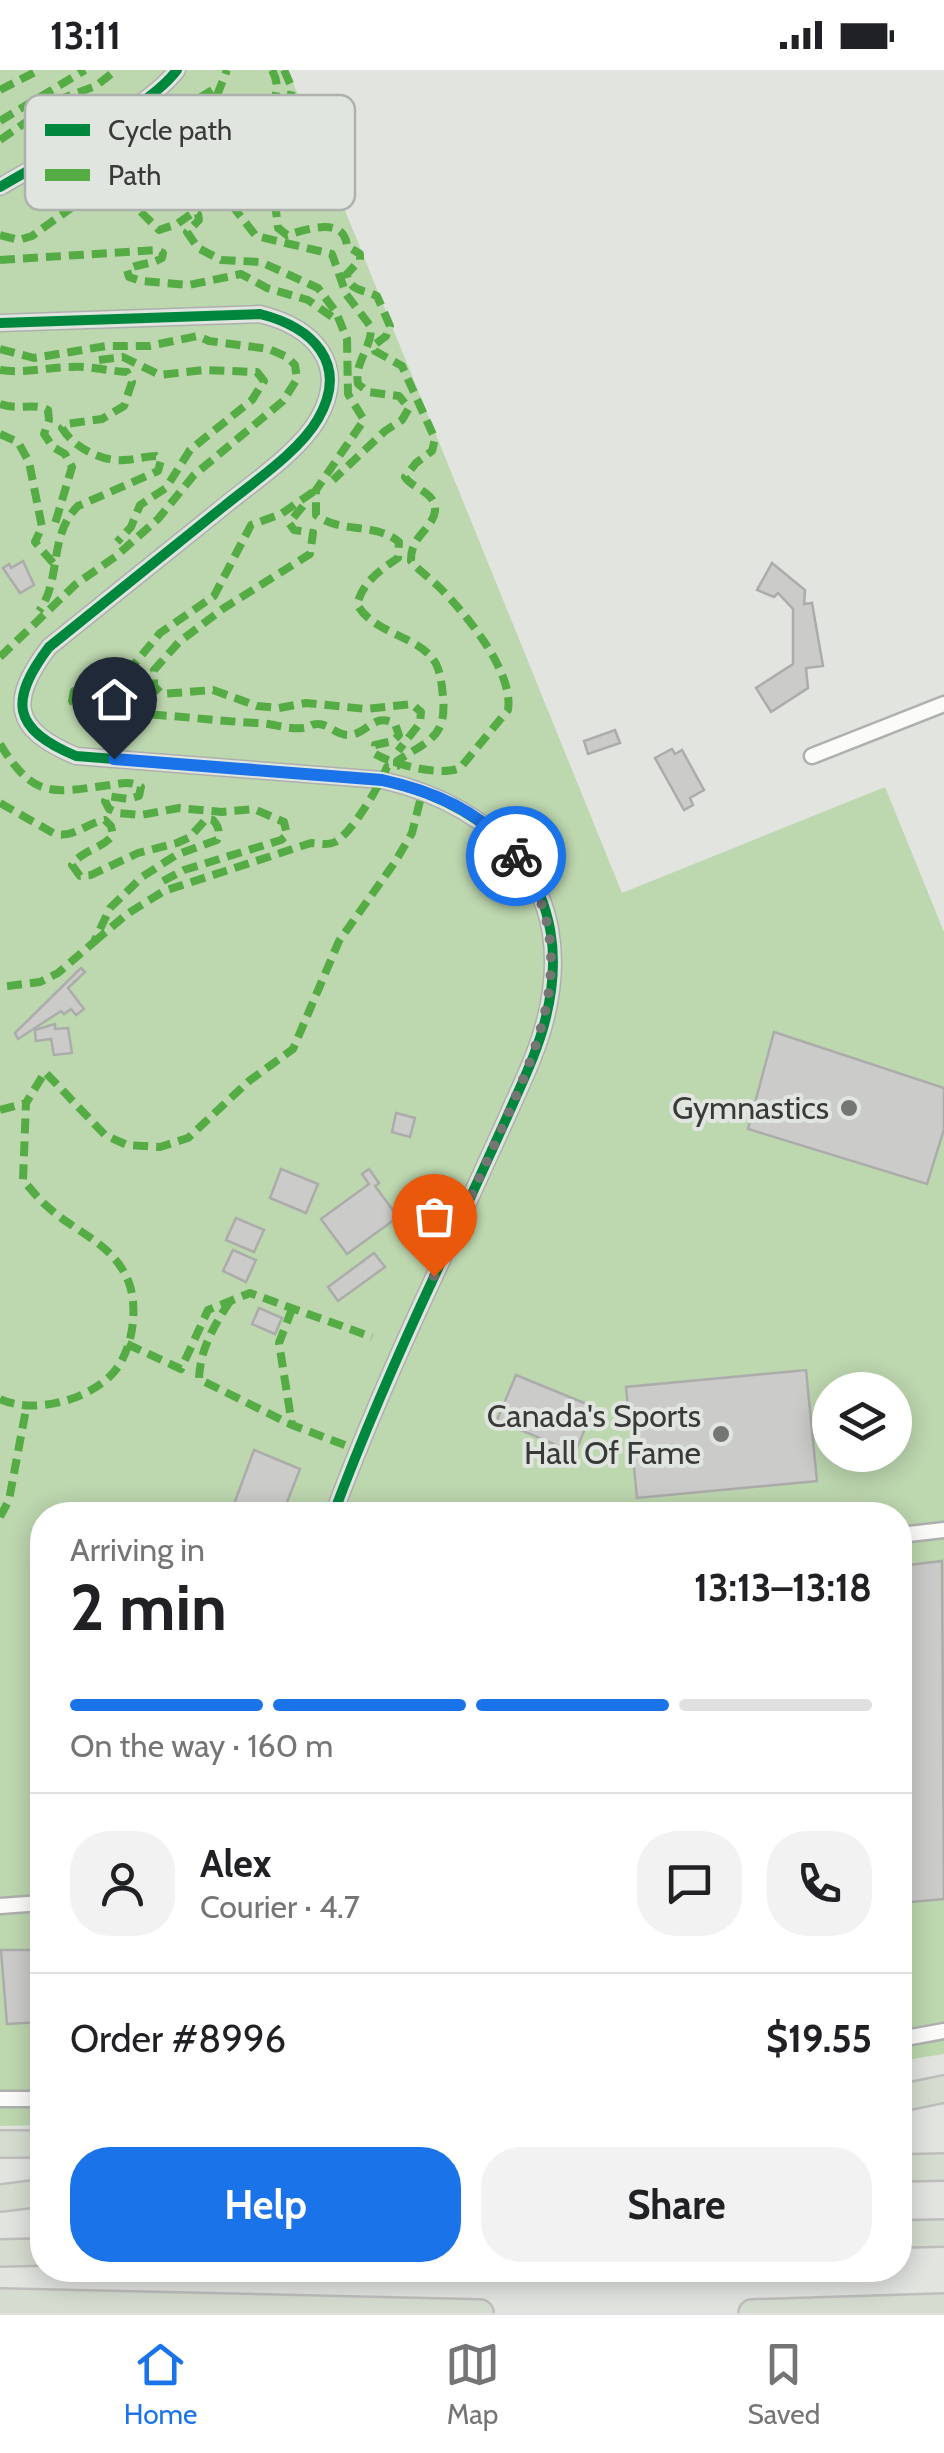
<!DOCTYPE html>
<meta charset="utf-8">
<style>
:root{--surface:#fff;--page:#f2f2f2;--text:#202124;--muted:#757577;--line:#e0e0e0;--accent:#1a73e8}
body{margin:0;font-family:Cabin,sans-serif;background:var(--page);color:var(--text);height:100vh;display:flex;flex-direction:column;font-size:38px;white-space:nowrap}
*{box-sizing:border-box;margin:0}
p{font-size:32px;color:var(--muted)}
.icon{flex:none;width:55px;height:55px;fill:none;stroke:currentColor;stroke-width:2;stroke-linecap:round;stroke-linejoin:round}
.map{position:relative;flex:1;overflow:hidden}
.sheet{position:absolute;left:30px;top:1432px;width:882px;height:780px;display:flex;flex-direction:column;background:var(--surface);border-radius:40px;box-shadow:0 5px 25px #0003}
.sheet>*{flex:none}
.buttons{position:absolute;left:812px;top:1302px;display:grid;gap:20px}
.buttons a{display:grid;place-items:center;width:100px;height:100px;border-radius:50%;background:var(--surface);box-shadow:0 5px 25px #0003;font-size:50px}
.pin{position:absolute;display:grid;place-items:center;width:85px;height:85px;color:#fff;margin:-102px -42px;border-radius:50% 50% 50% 0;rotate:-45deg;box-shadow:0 0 10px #0007}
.pin .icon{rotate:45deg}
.courier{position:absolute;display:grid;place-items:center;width:100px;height:100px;margin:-50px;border:8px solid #1a73e8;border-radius:50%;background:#fff;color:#222;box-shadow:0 2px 12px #0007}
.summary em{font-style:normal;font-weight:700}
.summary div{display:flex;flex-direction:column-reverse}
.summary{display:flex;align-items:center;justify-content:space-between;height:170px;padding:0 40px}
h1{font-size:65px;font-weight:700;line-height:75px}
.bar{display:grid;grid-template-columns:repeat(4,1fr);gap:15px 10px;align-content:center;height:120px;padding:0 40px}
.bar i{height:12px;border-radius:8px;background:var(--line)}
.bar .active{background:var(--accent)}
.bar p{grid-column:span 4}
.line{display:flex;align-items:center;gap:25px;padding:0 40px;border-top:2px solid var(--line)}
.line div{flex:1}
.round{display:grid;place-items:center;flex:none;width:105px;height:105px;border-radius:40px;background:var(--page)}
.primary-button{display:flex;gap:20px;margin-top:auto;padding:20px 40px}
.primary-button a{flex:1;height:115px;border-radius:40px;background:var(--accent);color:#fff;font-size:40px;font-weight:700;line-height:115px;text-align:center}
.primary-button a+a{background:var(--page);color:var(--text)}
.status{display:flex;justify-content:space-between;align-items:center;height:70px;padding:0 50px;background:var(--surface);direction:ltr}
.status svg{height:28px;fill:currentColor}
.tabs{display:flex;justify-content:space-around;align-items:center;height:140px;border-top:2px solid var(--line);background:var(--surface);font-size:28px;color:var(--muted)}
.tabs a{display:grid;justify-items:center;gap:5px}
.tabs .active{color:var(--accent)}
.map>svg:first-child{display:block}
.green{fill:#bdd7af;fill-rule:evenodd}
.building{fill:#cbcbca;stroke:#acacab;stroke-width:2.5}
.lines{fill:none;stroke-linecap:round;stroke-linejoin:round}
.minor-casing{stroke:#aeb0ad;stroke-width:19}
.motorway-casing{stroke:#bebfbd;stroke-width:30}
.minor{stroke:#fbfbfa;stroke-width:14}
.motorway{stroke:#d5ddd0;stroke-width:25}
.quiet{stroke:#55ac45;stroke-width:8;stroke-dasharray:15 8;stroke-linecap:butt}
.cycleway-casing{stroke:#e1e5df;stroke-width:16}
.cycleway{stroke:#00873e;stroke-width:10}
.done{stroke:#747672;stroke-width:10;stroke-dasharray:0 18}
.route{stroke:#1a73e8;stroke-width:12}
.poi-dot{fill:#747672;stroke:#e1e5df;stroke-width:4}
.labels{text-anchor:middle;stroke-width:8;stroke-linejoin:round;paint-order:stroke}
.poi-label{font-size:32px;fill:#383a37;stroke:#e1e5df;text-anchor:end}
.key{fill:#e1e5df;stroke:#aeb2ad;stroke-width:2.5}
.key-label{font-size:28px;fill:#383a37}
</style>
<div class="status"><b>13:11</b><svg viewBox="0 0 49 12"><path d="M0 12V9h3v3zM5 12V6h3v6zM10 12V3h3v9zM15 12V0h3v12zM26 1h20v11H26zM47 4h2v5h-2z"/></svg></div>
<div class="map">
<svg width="944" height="2243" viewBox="0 0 944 2243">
<rect width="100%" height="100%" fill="#e2e4e0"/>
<path class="green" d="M0,0H288L622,823L885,717L944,862V1984L900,1991V1445H42V2055L0,2056ZM830,1320H895V1385H830Z"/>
<g class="building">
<polygon points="23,491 34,515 20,523 3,498 9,494 11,498"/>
<polygon points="772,493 805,520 804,534 812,533 823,596 806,598 808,618 771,642 756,618 793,594 793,539 778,523 774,527 757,520"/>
<polygon points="615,660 620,673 588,684 584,671"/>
<polygon points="672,679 675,684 682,680 704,720 690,728 693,735 684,740 655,688"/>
<polygon points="81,898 85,902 68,918 84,939 76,945 71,939 64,944 61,941 18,969 15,963"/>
<polygon points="55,954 55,959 68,958 72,983 54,985 51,969 36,971 35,960"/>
<polygon points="774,962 944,1018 944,1059 927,1114 748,1059"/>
<polygon points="396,1043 415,1048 410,1067 392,1062"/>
<polygon points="281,1099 318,1114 306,1143 270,1128"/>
<polygon points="369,1099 379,1113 375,1116 398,1147 347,1184 321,1149 369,1114 362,1104"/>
<polygon points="236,1148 264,1160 254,1182 226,1170"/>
<polygon points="233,1180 256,1190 246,1212 223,1201"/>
<polygon points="374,1183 385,1197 338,1231 328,1217"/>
<polygon points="259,1238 282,1248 275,1264 252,1254"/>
<polygon points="806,1300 817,1411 637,1428 626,1317"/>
<polygon points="516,1305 594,1337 575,1383 497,1350"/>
<polygon points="254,1380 300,1399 282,1445 230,1445"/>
<polygon points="942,1491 944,1829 900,1833 900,1496"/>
<polygon points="37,1691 42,1691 42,1743 38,1743"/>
<polygon points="1,1880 42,1880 42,1952 7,1954"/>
</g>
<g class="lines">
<g class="minor-casing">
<g id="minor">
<path d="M0,117C46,89 147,40 177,0"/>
<path d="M0,253L260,244C312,257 350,293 318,349C299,382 252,413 223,437C165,484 107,530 49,577C9,630 11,659 76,686L382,710C501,737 577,820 546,947C538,981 521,1015 507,1047C485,1096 463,1144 441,1192C402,1275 365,1359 333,1445"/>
<polyline points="812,686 944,634"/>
<polyline points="900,1465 944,1460"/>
<polyline points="0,1836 42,1833"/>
<polyline points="900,1969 944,1961"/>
<polyline points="0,2029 42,2029"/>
</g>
</g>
<g class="motorway-casing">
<g id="motorway">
<polyline points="900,2028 944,2019"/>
<polyline points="0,2074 42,2074"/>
<polyline points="900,2098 944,2097"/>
<polyline points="0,2128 42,2123"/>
<polyline points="900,2164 944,2163"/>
<polyline points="0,2183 42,2182"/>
<polyline points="0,2232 480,2243"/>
<polyline points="752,2243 944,2237"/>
</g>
</g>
<use href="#minor" class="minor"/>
<use href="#motorway" class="motorway"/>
<g class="quiet">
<path d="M272,0C300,51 198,75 168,90L162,101L165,112L173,117H201L223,124L256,166L332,184L346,224L371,257C372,278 354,292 358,314L368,322L399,326L409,338L402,350L385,361L333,410"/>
<path d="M284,0L292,18L286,54L292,104L276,141L278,158L287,165C308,159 344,146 347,176L360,184V190L347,204C350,222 363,219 377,226L390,256L386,266L373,276L375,281L402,296L435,369L432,381L416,393L405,407C412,419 437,422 435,441C433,459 410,466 411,491C419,501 430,508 440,518C466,544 514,602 508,640L461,697C444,708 392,694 375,684V675L393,671L399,665L395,654C373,641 367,666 347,665C336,664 328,654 318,654C309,654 312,657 303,658C288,660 272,653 257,653C218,651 180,646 142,644L124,660L106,666L87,655L72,631L74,621L131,598L160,563L214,526L251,455L281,444L316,420"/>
<polyline points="0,20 39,0"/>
<polyline points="0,51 85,0"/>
<polyline points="0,70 58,30 96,16 116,0"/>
<polyline points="0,165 19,170 32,166 78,133 129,89 147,81 174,43 219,16"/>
<path d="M0,190L157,180L163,183L162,188C151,195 138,193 127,200L129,207L141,211L189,215L241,204L267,218L308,230L335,249"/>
<polyline points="0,279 34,288 106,276 149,276 198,266 209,271 269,279 287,287 295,295 297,309 283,331 194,405 158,449 115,487 76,514 0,587"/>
<polyline points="99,290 123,287 160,305 204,300 257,302 264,311 252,330 190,380 166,418 140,435 131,457 117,472"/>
<path d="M0,300C25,304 47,297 72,297C90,296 108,301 127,302L132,312L124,336L102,349L66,354L62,358C73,377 102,392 124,390C135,390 145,386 156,386L161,390L158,401L78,436C48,465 62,510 39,541"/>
<path d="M0,334C20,341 32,332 48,340L49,350L44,364L53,377L65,384L72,397L54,457"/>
<polyline points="0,364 18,372 29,392 42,457 35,472 54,494"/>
<polyline points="303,436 289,453 294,460 313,463 310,484 224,538 179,572 154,600 154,616 162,624 213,620 257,636 279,638 306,633 366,639 412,634 421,642 420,653 398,681"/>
<path d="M0,674C34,729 51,723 110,715C122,713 131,711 141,717L139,726L128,729L107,726L105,731L109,739L118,743L141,745L179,738L222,742L254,739L284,752L287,765L281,770L184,800L163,811"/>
<path d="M0,733L55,764C74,768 86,753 105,750L111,756L113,765C102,779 82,780 72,795L80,806L91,805L138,783L177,773L190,767L206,749L213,750C219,757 220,761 217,770L176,785L142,807L110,838L94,872L58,903L40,912L0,917"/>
<path d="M94,872L127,844L164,821L311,773C319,773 327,776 335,772C352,763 380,715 387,697L397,696V691C427,671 447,668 443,627C442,617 441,605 437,596C424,566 373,565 357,534C364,511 379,501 398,488L399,472C376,452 340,464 316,445V420L364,350L348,324L347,269L336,242L318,218L261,192L221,190L198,178L187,162L199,150L198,144L194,142L177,154L159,160L131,132L117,131L107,122L113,111L145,99L167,74L203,46L214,33L227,0"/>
<polyline points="0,1040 26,1033"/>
<path d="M230,1231C214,1256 200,1279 199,1309L292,1355"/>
<polyline points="292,1239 279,1273 292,1355 358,1380"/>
<polyline points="127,1274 181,1299 208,1240 250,1223 372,1267"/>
<path d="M0,1329C34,1345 89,1330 113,1303C132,1282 138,1242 130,1216C117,1175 78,1164 49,1138C39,1130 31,1119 23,1110L26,1033L45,1002L105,1065L127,1075L160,1077L188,1068L249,1011L293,979L339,871L395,792L412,763L423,719"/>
<polyline points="0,1447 9,1430 27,1334"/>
</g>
<g class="cycleway-casing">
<g id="cycleway">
<path d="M0,117C46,89 147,40 177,0"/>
<path d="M0,253L260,244C312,257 350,293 318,349C299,382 252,413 223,437C165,484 107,530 49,577C9,630 11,659 76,686L382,710C501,737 577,820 546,947C538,981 521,1015 507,1047C485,1096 463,1144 441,1192C402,1275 365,1359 333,1445"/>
</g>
</g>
<use href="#cycleway" class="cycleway"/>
</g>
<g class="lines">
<path class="done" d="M434,1206C457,1157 479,1109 501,1060C542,969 582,877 516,786"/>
<path class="route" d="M114,689L382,710C433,721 484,742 516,786"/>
</g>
<g class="poi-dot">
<circle cx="849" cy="1038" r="10"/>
<circle cx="721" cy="1364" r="10"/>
</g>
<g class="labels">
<g class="poi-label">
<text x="829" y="1049">Gymnastics</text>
<text x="701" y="1357">Canada's Sports<tspan x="701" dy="37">Hall Of Fame</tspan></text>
</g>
</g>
<rect x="25" y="25" width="330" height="115" rx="15" class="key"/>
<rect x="45" y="54" width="45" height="12" fill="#00873e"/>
<rect x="45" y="99" width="45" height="12" fill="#55ac45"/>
<g class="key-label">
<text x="108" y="70">Cycle path</text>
<text x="108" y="115">Path</text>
</g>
</svg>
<div class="buttons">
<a><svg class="icon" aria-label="layers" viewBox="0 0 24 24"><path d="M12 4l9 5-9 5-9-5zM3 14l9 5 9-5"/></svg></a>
</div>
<div class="pin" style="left:434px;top:1206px;background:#ea580c"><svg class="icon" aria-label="bag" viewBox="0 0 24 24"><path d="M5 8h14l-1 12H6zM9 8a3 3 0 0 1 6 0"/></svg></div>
<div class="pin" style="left:114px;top:689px;background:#1f2937"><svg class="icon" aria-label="home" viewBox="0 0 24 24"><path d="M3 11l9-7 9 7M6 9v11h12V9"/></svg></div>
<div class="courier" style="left:516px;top:786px"><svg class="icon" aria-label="bike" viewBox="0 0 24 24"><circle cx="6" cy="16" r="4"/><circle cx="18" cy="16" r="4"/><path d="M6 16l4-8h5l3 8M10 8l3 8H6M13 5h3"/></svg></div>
<section class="sheet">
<div class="summary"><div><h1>2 min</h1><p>Arriving in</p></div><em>13:13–13:18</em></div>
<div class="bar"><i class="active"></i><i class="active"></i><i class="active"></i><i></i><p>On the way · 160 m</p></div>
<div class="line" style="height:180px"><a class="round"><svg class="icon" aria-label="person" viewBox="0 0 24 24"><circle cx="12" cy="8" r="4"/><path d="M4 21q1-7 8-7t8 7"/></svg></a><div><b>Alex</b><p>Courier · 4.7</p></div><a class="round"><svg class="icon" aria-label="chat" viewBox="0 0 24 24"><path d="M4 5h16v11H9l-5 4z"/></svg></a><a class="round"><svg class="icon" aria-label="phone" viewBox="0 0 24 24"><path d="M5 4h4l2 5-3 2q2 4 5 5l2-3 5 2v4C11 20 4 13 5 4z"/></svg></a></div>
<div class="line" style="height:130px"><div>Order #8996</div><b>$19.55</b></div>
<div class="primary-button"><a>Help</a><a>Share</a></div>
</section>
</div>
<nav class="tabs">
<a class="active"><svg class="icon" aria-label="home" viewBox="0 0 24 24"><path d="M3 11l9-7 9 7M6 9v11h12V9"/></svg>Home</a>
<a><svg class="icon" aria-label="map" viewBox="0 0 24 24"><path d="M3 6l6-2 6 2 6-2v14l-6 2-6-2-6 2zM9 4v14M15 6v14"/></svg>Map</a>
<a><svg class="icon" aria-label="saved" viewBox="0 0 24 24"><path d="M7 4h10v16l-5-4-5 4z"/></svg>Saved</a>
</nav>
